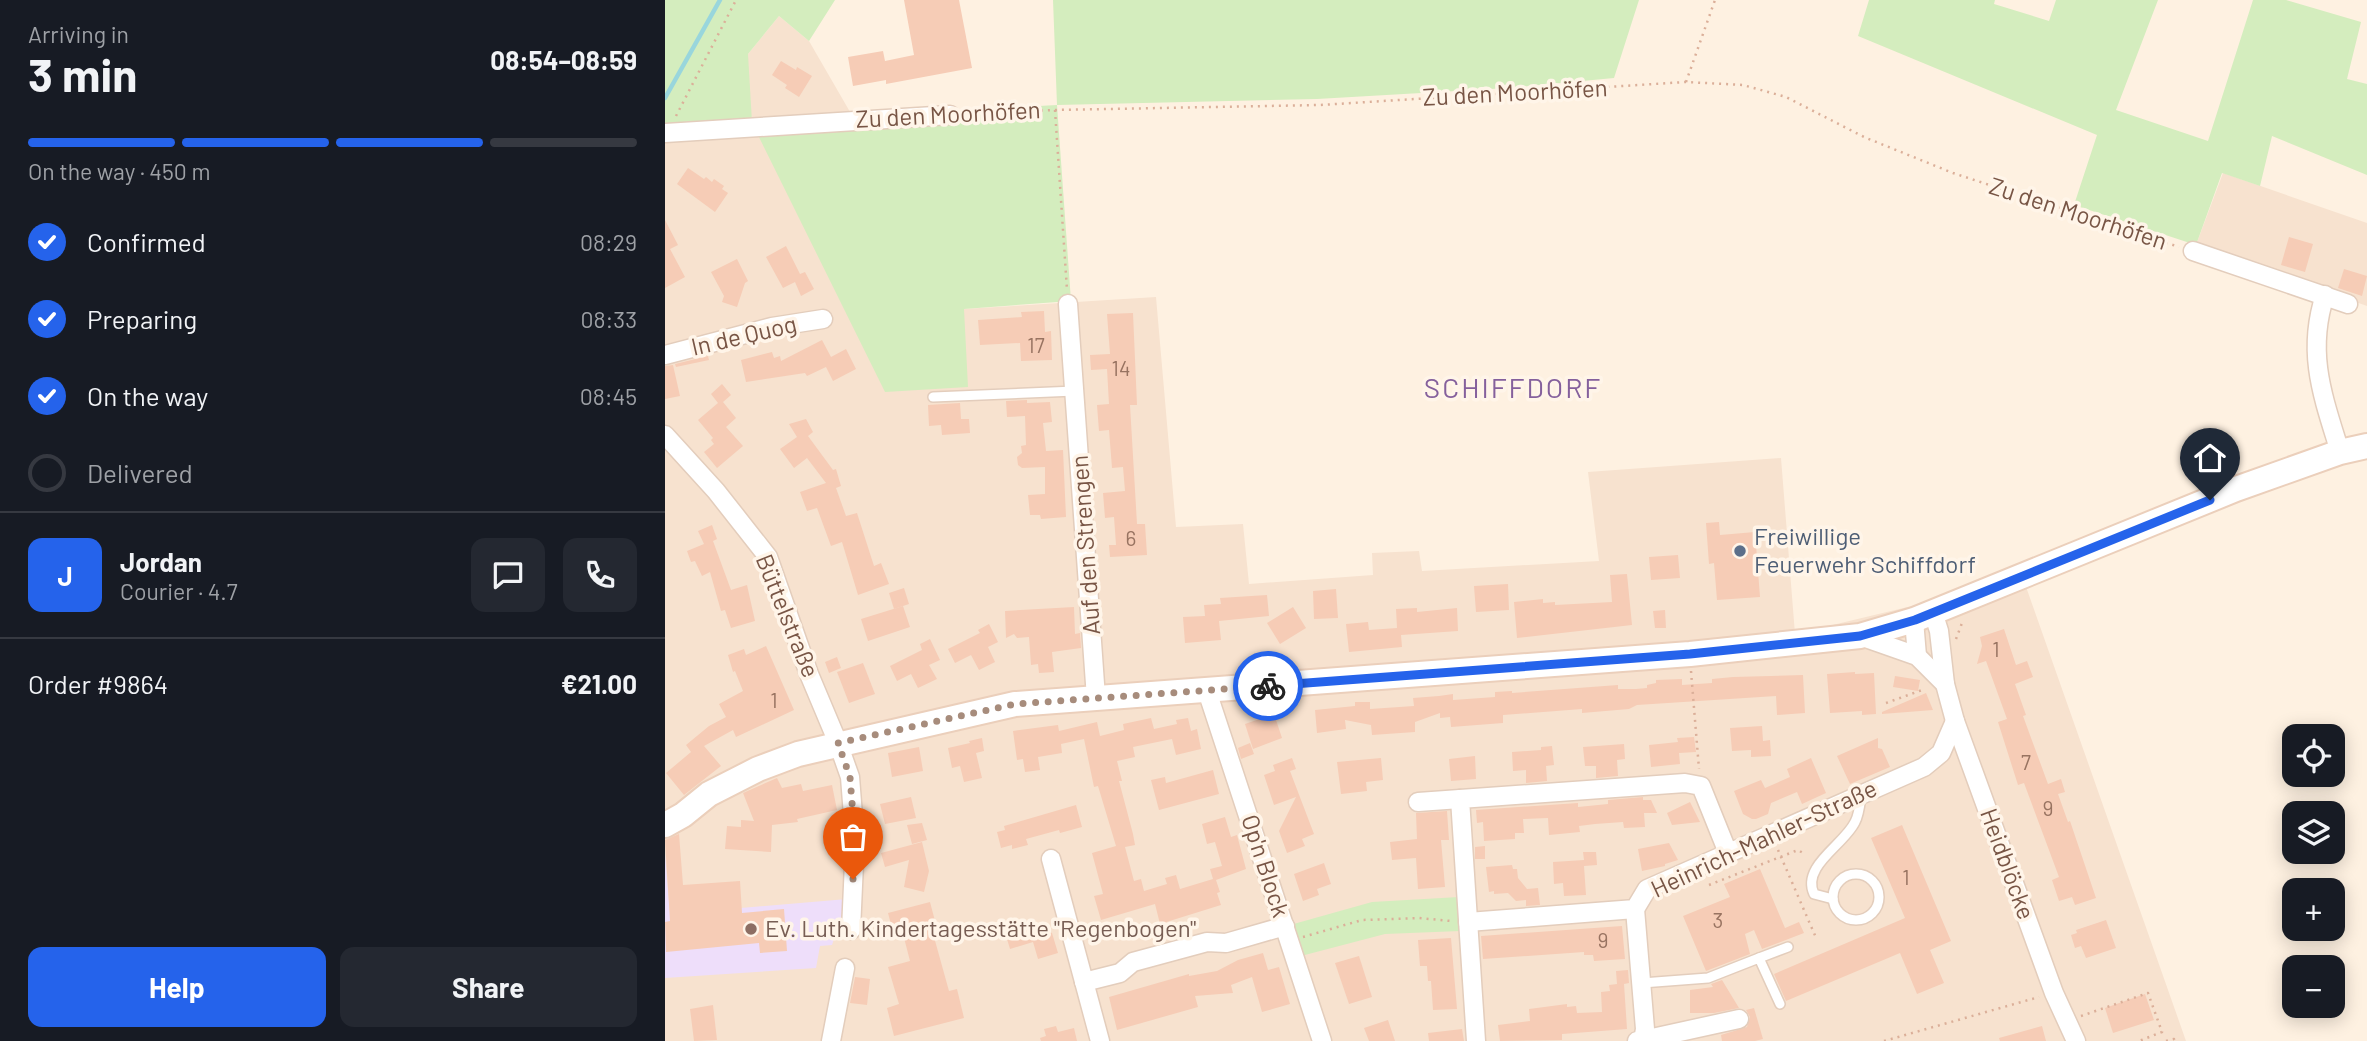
<!DOCTYPE html>
<meta charset="utf-8">
<style>
:root{--surface:#171b24;--page:#242831;--text:#f1f3f6;--muted:#9ea1a6;--line:#363941;--accent:#2563eb}
body{margin:0;font-family:Barlow,sans-serif;background:var(--page);color:var(--text);height:100vh;display:flex;flex-direction:column;font-size:26px;white-space:nowrap}
*{box-sizing:border-box;margin:0}
p{font-size:23px;color:var(--muted)}
.icon{flex:none;width:38px;height:38px;fill:none;stroke:currentColor;stroke-width:2;stroke-linecap:round;stroke-linejoin:round}
.map{position:relative;flex:1;overflow:hidden}
.drawer{display:flex;flex-direction:column;background:var(--surface);width:665px}
.drawer>*{flex:none}
.controls{position:absolute;left:1617px;top:724px;display:grid;gap:14px}
.controls a{display:grid;place-items:center;width:63px;height:63px;border-radius:14px;background:var(--surface);box-shadow:0 4px 18px #0003;font-size:35px}
.pin{position:absolute;display:grid;place-items:center;width:60px;height:60px;color:#fff;margin:-72px -30px;border-radius:50% 50% 50% 0;rotate:-45deg;box-shadow:0 0 7px #0007}
.pin .icon{rotate:45deg}
.courier{position:absolute;display:grid;place-items:center;width:70px;height:70px;margin:-35px;border:5px solid #2563eb;border-radius:50%;background:#fff;color:#222;box-shadow:0 2px 9px #0007}
.summary em{font-style:normal;font-weight:700}
.summary div{display:flex;flex-direction:column-reverse}
.summary{display:flex;align-items:center;justify-content:space-between;height:119px;padding:0 28px}
h1{font-size:46px;font-weight:700;line-height:52px}
.bar{display:grid;grid-template-columns:repeat(4,1fr);gap:10px 7px;align-content:center;height:84px;padding:0 28px}
.bar i{height:9px;border-radius:5px;background:var(--line)}
.bar .current{background:var(--accent)}
.bar p{grid-column:span 4}
.line{display:flex;align-items:center;gap:18px;padding:0 28px;border-top:2px solid var(--line)}
.line div{flex:1}
.round{display:grid;place-items:center;flex:none;width:74px;height:74px;border-radius:14px;background:var(--page)}
ol{padding:0 28px;list-style:none}
li{display:flex;align-items:center;gap:21px;height:77px}
li p{margin-inline-start:auto}
li .icon{padding:7px;border-radius:50%;background:var(--accent);color:#fff;stroke-width:4}
li:last-child{color:var(--muted)}
li i{width:38px;height:38px;border:4px solid var(--line);border-radius:50%}
.cta{display:flex;gap:14px;margin-top:auto;padding:14px 28px}
.cta a{flex:1;height:80px;border-radius:14px;background:var(--accent);color:#fff;font-size:28px;font-weight:700;line-height:80px;text-align:center}
.cta a+a{background:var(--page);color:var(--text)}
main{display:flex;flex:1;min-height:0}
.map>svg:first-child{display:block}
.residential{fill:#f7e2cf}
.education{fill:#eedefa}
.green{fill:#d4edbe}
.lines{fill:none;stroke-linecap:round;stroke-linejoin:round}
.stream{stroke:#99d6dc;stroke-width:4.5}
.building{fill:#f6ccb6}
.lane-casing{stroke:#e3cdbc;stroke-width:12}
.street-casing{stroke:#e3cdbc;stroke-width:21}
.secondary-casing{stroke:#ebcfbb;stroke-width:28}
.path{stroke:#dbaf99;stroke-width:2.5;stroke-dasharray:2 5;stroke-linecap:butt}
.lane{stroke:#fff;stroke-width:9}
.street{stroke:#fff;stroke-width:18}
.secondary{stroke:#fff;stroke-width:24}
.done{stroke:#a78c7c;stroke-width:7;stroke-dasharray:0 12.6}
.route{stroke:#2563eb;stroke-width:9}
.service-dot{fill:#5c6f8a;stroke:#fff5e9;stroke-width:2.5}
.education-dot{fill:#8d6e63;stroke:#fff5e9;stroke-width:2.5}
.labels{text-anchor:middle;stroke-width:7;stroke-linejoin:round;paint-order:stroke}
.number-label{font-size:21px;fill:#987361}
.street-label{font-size:24px;fill:#785545;stroke:#fff5e9}
.service-label{font-size:24px;fill:#4e5e75;stroke:#fff5e9;text-anchor:start}
.education-label{font-size:24px;fill:#785e54;stroke:#fff5e9;text-anchor:start}
.quarter-label{font-size:28px;letter-spacing:2px;fill:#85609c;stroke:#fff5e9}
</style>
<main>
<section class="drawer">
<div class="summary"><div><h1>3 min</h1><p>Arriving in</p></div><em>08:54–08:59</em></div>
<div class="bar"><i class="current"></i><i class="current"></i><i class="current"></i><i></i><p>On the way · 450 m</p></div>
<ol>
<li><svg class="icon" aria-label="check" viewBox="0 0 24 24"><path d="M5 12l5 5 9-10"/></svg>Confirmed<p>08:29</p></li>
<li><svg class="icon" aria-label="check" viewBox="0 0 24 24"><path d="M5 12l5 5 9-10"/></svg>Preparing<p>08:33</p></li>
<li><svg class="icon" aria-label="check" viewBox="0 0 24 24"><path d="M5 12l5 5 9-10"/></svg>On the way<p>08:45</p></li>
<li><i></i>Delivered</li>
</ol>
<div class="line" style="height:126px"><b class="round" style="background:var(--accent);color:#fff">J</b><div><b>Jordan</b><p>Courier · 4.7</p></div><a class="round"><svg class="icon" aria-label="chat" viewBox="0 0 24 24"><path d="M4 5h16v11H9l-5 4z"/></svg></a><a class="round"><svg class="icon" aria-label="phone" viewBox="0 0 24 24"><path d="M5 4h4l2 5-3 2q2 4 5 5l2-3 5 2v4C11 20 4 13 5 4z"/></svg></a></div>
<div class="line" style="height:91px"><div>Order #9864</div><b>€21.00</b></div>
<div class="cta"><a>Help</a><a>Share</a></div>
</section>
<div class="map">
<svg width="1702" height="1041" viewBox="0 0 1702 1041">
<rect width="100%" height="100%" fill="#fef1e1"/>
<g class="residential">
<polygon points="114,16 144,41 299,309 491,297 511,527 578,524 584,584 708,575 707,553 754,551 757,571 934,561 923,472 1116,458 1130,634 1251,605 1353,564 1521,1041 0,1041 0,130 83,54"/>
<polygon points="1558,173 1702,223 1702,306 1531,245"/>
</g>
<polygon class="education" points="0,854 5,914 182,899 167,945 155,946 151,968 0,978"/>
<g class="green">
<polygon points="0,0 170,0 144,41 114,16 83,54 87,122 392,105 388,0 974,0 949,78 843,88 652,99 392,105 406,301 299,309 303,387 220,392 87,123 0,130"/>
<polygon points="1204,0 1330,0 1329,4 1384,21 1391,0 1493,0 1451,110 1543,141 1588,0 1621,0 1696,22 1682,79 1702,84 1702,175 1607,136 1595,186 1557,173 1531,245 1409,205 1432,135 1193,36"/>
<polygon points="794,897 795,931 720,934 636,956 625,925 707,902"/>
</g>
<g class="lines">
<polyline class="stream" points="0,98 55,0"/>
</g>
<g class="building">
<polygon points="239,0 294,0 307,68 221,84 221,80 188,86 183,57 218,51 220,61 249,55"/>
<polygon points="116,61 131,70 132,67 147,76 134,97 120,88 122,85 107,75"/>
<polygon points="23,168 39,179 41,177 47,182 49,179 59,186 57,189 63,193 50,212 12,184"/>
<polygon points="0,220 13,245 5,249 20,277 0,288"/>
<polygon points="1624,237 1648,244 1640,272 1616,265"/>
<polygon points="121,246 135,274 140,272 149,289 136,296 130,282 118,288 101,257"/>
<polygon points="72,259 83,281 80,283 72,307 57,302 59,296 46,272"/>
<polygon points="1679,269 1702,276 1697,296 1673,288"/>
<polygon points="379,311 380,332 386,331 387,360 356,361 355,343 315,345 313,320 357,317 356,312"/>
<polygon points="468,313 472,405 465,405 472,524 480,524 482,555 445,557 444,545 451,545 449,517 440,518 438,493 460,491 458,467 447,468 444,430 434,431 432,405 444,404 442,369 426,370 425,355 445,354 442,314"/>
<polygon points="157,340 166,357 181,349 191,369 168,381 161,367 142,376 140,373 81,382 76,360 107,352 109,358 115,356 116,361"/>
<polygon points="43,356 44,360 11,367 10,364"/>
<polygon points="8,365 15,396 0,399 0,366"/>
<polygon points="57,384 66,395 58,402 71,418 61,427 78,446 52,468 39,452 49,444 46,440 48,438 33,420 53,403 46,394"/>
<polygon points="362,400 362,403 385,402 387,422 378,423 381,451 398,450 401,517 376,519 375,515 365,515 363,495 380,494 380,467 357,468 353,465 352,457 357,453 356,446 361,445 360,416 342,417 341,401"/>
<polygon points="295,403 296,419 304,419 305,433 277,435 276,425 264,426 263,405"/>
<polygon points="141,419 148,432 143,436 168,470 171,469 176,486 171,488 181,516 192,513 209,566 216,563 224,584 193,595 177,542 166,546 152,508 142,511 135,492 161,483 142,458 129,468 115,449 132,437 124,424"/>
<polygon points="1054,522 1055,535 1090,532 1095,597 1052,600 1049,563 1044,564 1041,523"/>
<polygon points="47,525 52,539 48,541 66,590 82,585 90,621 66,628 60,610 56,611 45,572 37,576 30,561 26,562 22,551 39,544 33,531"/>
<polygon points="1013,555 1015,578 986,580 984,557"/>
<polygon points="962,574 967,625 852,638 849,602 878,599 878,603 890,602 890,605 947,602 945,575"/>
<polygon points="843,584 844,610 811,612 809,586"/>
<polygon points="239,588 244,604 229,609 224,593"/>
<polygon points="671,589 673,618 649,619 648,591"/>
<polygon points="602,595 604,616 554,621 556,640 520,643 518,617 540,616 539,605 556,604 555,598"/>
<polygon points="238,606 245,627 203,641 196,619"/>
<polygon points="409,607 410,634 415,633 416,648 387,652 389,672 374,673 373,664 366,665 364,637 352,638 349,634 341,638 340,611"/>
<polygon points="628,607 641,628 615,644 602,623"/>
<polygon points="752,608 752,612 792,608 793,631 736,635 737,647 684,652 681,624 703,622 704,630 732,628 731,609"/>
<polygon points="1000,610 1001,628 990,628 988,611"/>
<polygon points="324,624 333,642 323,647 330,662 314,670 306,655 290,663 283,649 315,633 313,630"/>
<polygon points="1339,629 1351,665 1362,661 1368,677 1350,684 1361,715 1358,716 1383,784 1396,779 1400,792 1393,794 1403,822 1405,821 1431,898 1410,905 1407,897 1394,901 1387,880 1394,877 1359,783 1353,785 1333,722 1342,719 1321,661 1312,664 1317,646 1315,637"/>
<polygon points="265,639 275,660 264,665 272,679 253,688 246,674 232,681 225,666 257,650 255,644"/>
<polygon points="101,646 129,710 71,737 68,730 39,746 56,766 19,795 1,773 26,752 21,745 44,726 61,717 54,704 78,691 70,671 68,672 63,655 79,649 81,655"/>
<polygon points="172,657 176,668 164,673 160,662"/>
<polygon points="198,663 210,694 184,703 172,672"/>
<polygon points="1190,672 1190,674 1209,673 1211,714 1197,715 1197,711 1165,713 1162,674"/>
<polygon points="1138,675 1140,713 1112,715 1111,696 972,705 964,709 917,713 917,709 838,715 838,723 786,727 785,717 775,718 775,713 750,722 750,732 707,735 706,725 680,720 681,729 652,733 650,710 690,706 690,702 705,702 705,709 749,706 748,698 774,696 788,694 788,700 830,697 830,692 847,691 847,693 953,685 953,689 971,689 982,688 982,685 991,683 991,680 1017,679 1017,685 1047,683 1047,679 1068,677"/>
<polygon points="1230,676 1255,680 1253,691 1228,687"/>
<polygon points="1261,693 1268,710 1217,714 1217,712"/>
<polygon points="609,714 617,738 588,749 580,724"/>
<polygon points="486,718 489,729 512,724 511,720 523,718 526,731 532,729 536,749 511,755 507,739 468,747 470,757 452,761 457,781 454,781 468,834 470,845 460,847 469,881 476,879 479,891 502,884 500,878 511,875 515,889 548,879 545,869 557,866 550,842 542,844 537,824 560,817 566,837 572,835 581,869 551,880 555,892 552,893 556,905 495,924 490,904 436,920 429,896 438,894 427,853 451,846 433,786 429,787 419,739 396,744 397,753 373,757 375,770 360,772 358,759 352,760 348,731 393,725 394,731 432,722 435,736 459,730 458,724"/>
<polygon points="1097,726 1098,741 1105,740 1106,756 1086,757 1086,750 1067,751 1065,728"/>
<polygon points="1029,737 1031,752 1014,753 1015,764 986,767 984,745 1013,742 1012,738"/>
<polygon points="317,738 319,751 311,753 317,778 299,782 295,766 287,768 283,748 305,743 304,741"/>
<polygon points="1213,738 1213,748 1217,749 1225,767 1185,784 1172,756"/>
<polygon points="585,743 589,754 576,759 573,748"/>
<polygon points="959,744 960,759 952,760 953,776 931,778 931,766 920,766 918,747"/>
<polygon points="887,746 889,765 881,766 882,781 861,783 861,770 848,771 847,752 876,750 876,747"/>
<polygon points="254,747 258,771 227,777 223,753"/>
<polygon points="810,756 811,779 786,781 784,759"/>
<polygon points="627,758 631,769 625,771 649,834 637,839 640,846 622,853 614,831 631,797 609,805 599,775 610,771 608,765"/>
<polygon points="716,758 718,780 701,782 702,791 676,794 672,762"/>
<polygon points="1146,758 1161,793 1137,804 1132,792 1106,803 1103,814 1091,819 1087,819 1078,814 1069,791 1096,780 1100,788 1125,777 1122,769"/>
<polygon points="548,770 554,794 494,810 486,780 500,777 501,783"/>
<polygon points="112,778 117,788 136,784 138,791 167,785 172,810 132,819 133,822 107,825 106,852 60,849 62,826 76,827 76,820 89,821 78,793"/>
<polygon points="246,797 251,818 220,824 215,804"/>
<polygon points="978,797 978,800 986,800 992,813 979,813 980,827 959,828 958,822 930,824 914,826 915,832 884,835 883,818 858,819 859,833 850,833 850,839 819,841 818,822 812,823 811,810 913,803 913,807 943,804 943,800"/>
<polygon points="1025,802 1035,822 1007,825 1002,813"/>
<polygon points="411,805 417,827 395,833 394,830 361,839 363,845 347,849 347,845 336,848 332,832 340,830 339,826"/>
<polygon points="782,811 784,840 776,840 780,887 753,889 751,858 727,860 725,842 752,839 751,813"/>
<polygon points="257,823 262,840 247,844 242,825"/>
<polygon points="1237,825 1286,941 1265,950 1279,983 1252,994 1235,953 1121,1001 1109,974 1240,918 1206,838"/>
<polygon points="14,834 18,885 75,881 77,913 119,909 122,951 95,953 94,943 1,952 0,922 5,921 0,840"/>
<polygon points="257,842 264,871 259,892 239,887 244,860 220,867 216,853"/>
<polygon points="1004,843 1013,860 1000,864 1000,866 977,871 973,849"/>
<polygon points="820,846 820,859 810,859 810,847"/>
<polygon points="918,852 931,852 932,865 919,866 921,895 899,896 898,883 889,884 888,862 919,860"/>
<polygon points="659,863 666,884 652,889 654,895 638,901 629,874"/>
<polygon points="847,865 848,869 852,869 853,878 862,889 873,888 875,905 861,906 861,900 851,901 843,893 829,894 829,891 824,892 821,867"/>
<polygon points="1095,869 1120,928 1134,922 1139,933 1097,949 1089,930 1080,934 1085,954 1041,971 1018,916 1065,897 1059,884"/>
<polygon points="265,902 274,936 269,937 284,991 292,989 299,1018 229,1036 222,1008 234,1004 223,967 245,961 237,930 228,932 223,913"/>
<polygon points="1441,920 1451,948 1421,958 1416,946 1410,948 1406,935 1412,933 1411,930"/>
<polygon points="365,921 387,933 393,953 373,959 368,942 345,949 339,929"/>
<polygon points="957,926 960,959 929,961 928,955 919,955 919,952 818,959 816,936"/>
<polygon points="786,938 792,1009 768,1010 766,981 763,981 762,966 755,966 753,940"/>
<polygon points="598,953 603,970 614,967 625,1004 597,1012 587,977 566,985 568,993 530,996 533,1007 452,1030 444,997 524,974 524,976 552,971 573,960"/>
<polygon points="694,956 707,997 684,1004 670,963"/>
<polygon points="963,970 964,983 959,984 962,1029 897,1034 897,1040 835,1041 833,1025 865,1021 864,1009 902,1004 902,1007 911,1006 912,1013 937,1012 936,992 945,991 944,985 952,984 951,971"/>
<polygon points="190,977 205,979 202,1005 185,1003"/>
<polygon points="1057,980 1074,1008 1049,1013 1025,1013 1025,990 1048,987 1046,984"/>
<polygon points="1480,994 1489,1020 1448,1033 1440,1008"/>
<polygon points="48,1005 52,1040 29,1041 25,1009"/>
<polygon points="1089,1008 1098,1039 1090,1041 1057,1041 1056,1035 1082,1027 1085,1017 1081,1010"/>
<polygon points="723,1020 730,1041 704,1041 699,1028"/>
<polygon points="391,1026 393,1032 409,1028 412,1041 376,1041 375,1038 381,1036 379,1029"/>
<polygon points="1377,1026 1381,1041 1335,1041 1334,1038"/>
<polygon points="797,1029 799,1041 764,1041 763,1033"/>
</g>
<g class="lines">
<g class="lane-casing">
<g id="lane">
<polyline points="268,397 410,391"/>
<circle cx="1191" cy="897" r="23"/>
<path d="M1168,899L1149,894C1136,866 1179,845 1190,822C1194,815 1195,804 1196,796"/>
<polyline points="1094,958 1123,947"/>
<polyline points="977,983 1043,978 1094,958 1115,1004"/>
</g>
</g>
<g class="street-casing">
<g id="street">
<polyline points="0,133 285,115"/>
<polyline points="1528,251 1683,304"/>
<path d="M1660,295C1641,353 1658,397 1675,452"/>
<polyline points="403,304 431,698"/>
<polyline points="0,355 107,327 158,319"/>
<polyline points="0,435 51,491 103,557 144,674 173,743 185,777 190,841 186,930"/>
<polyline points="1268,612 1274,631 1280,684 1290,721 1389,993 1411,1041"/>
<polyline points="1249,620 1252,656"/>
<polyline points="1195,636 1252,656 1280,684"/>
<polyline points="542,691 657,1041"/>
<polyline points="753,802 795,799"/>
<polyline points="386,859 435,1041"/>
<polyline points="970,909 980,1029 978,1040 972,1041"/>
<polyline points="803,922 970,909 982,889 1259,767 1276,753 1290,721"/>
<polyline points="419,982 455,973 468,962 542,942 561,943 620,926"/>
<polyline points="978,1040 1074,1019"/>
<polyline points="166,1041 180,968"/>
<polyline points="811,1041 795,799 1020,783 1036,786 1063,853"/>
</g>
</g>
<g class="secondary-casing">
<polyline id="secondary" points="0,825 18,815 44,794 93,769 133,754 350,704 1025,654 1195,636 1249,620 1571,489 1675,452 1702,446"/>
</g>
<g class="path">
<polyline points="1021,82 1050,0"/>
<polyline points="390,110 402,290"/>
<polyline points="299,114 390,110 655,105 1021,82 1078,85 1121,97 1199,137 1288,173 1514,247"/>
<polyline points="11,116 71,0"/>
<polyline points="1291,639 1297,623"/>
<polyline points="1026,671 1034,769"/>
<polyline points="1221,703 1260,689"/>
<polyline points="1113,850 1152,940"/>
<polyline points="1044,885 1133,850 1138,853"/>
<polyline points="638,937 697,920 754,918 786,921"/>
<polyline points="1416,1016 1483,993 1497,1032 1474,1041"/>
<polyline points="1219,1041 1374,997"/>
<polyline points="1501,1041 1509,1039 1509,1041"/>
</g>
<use href="#lane" class="lane"/>
<use href="#street" class="street"/>
<use href="#secondary" class="secondary"/>
</g>
<g class="lines">
<polyline class="done" points="188,879 190,841 185,777 173,743 350,704 603,686"/>
<polyline class="route" points="603,686 1025,654 1195,636 1250,620 1545,500"/>
</g>
<circle class="service-dot" cx="1075" cy="551" r="7"/>
<circle class="education-dot" cx="86" cy="929" r="7"/>
<g class="labels">
<g class="number-label">
<text x="371" y="353">17</text>
<text x="456" y="376">14</text>
<text x="466" y="546">6</text>
<text x="1331" y="657">1</text>
<text x="109" y="708">1</text>
<text x="1361" y="770">7</text>
<text x="1383" y="816">9</text>
<text x="1241" y="885">1</text>
<text x="1053" y="928">3</text>
<text x="938" y="948">9</text>
</g>
<g class="street-label">
<text transform="translate(850 93) rotate(-3)" y="8">Zu den Moorhöfen</text>
<text transform="translate(283 115) rotate(-3)" y="8">Zu den Moorhöfen</text>
<text transform="translate(1413 214) rotate(18)" y="8">Zu den Moorhöfen</text>
<text transform="translate(79 336) rotate(-13)" y="8">In de Quog</text>
<text transform="translate(421 545) rotate(-94)" y="8">Auf den Strengen</text>
<text transform="translate(122 616) rotate(68)" y="8">Büttelstraße</text>
<text transform="translate(1099 839) rotate(-25)" y="8">Heinrich-Mahler-Straße</text>
<text transform="translate(1342 864) rotate(70)" y="8">Heidblöcke</text>
<text transform="translate(600 866) rotate(72)" y="8">Op'n Block</text>
</g>
<g class="service-label">
<text x="1089" y="545">Freiwillige<tspan x="1089" dy="28">Feuerwehr Schiffdorf</tspan></text>
</g>
<g class="education-label">
<text x="100" y="937">Ev. Luth. Kindertagesstätte "Regenbogen"</text>
</g>
<g class="quarter-label">
<text x="848" y="398">SCHIFFDORF</text>
</g>
</g>
</svg>
<div class="controls">
<a><svg class="icon" aria-label="locate" viewBox="0 0 24 24"><circle cx="12" cy="12" r="6"/><path d="M12 2v4M12 18v4M2 12h4M18 12h4"/></svg></a>
<a><svg class="icon" aria-label="layers" viewBox="0 0 24 24"><path d="M12 4l9 5-9 5-9-5zM3 14l9 5 9-5"/></svg></a>
<a>+</a>
<a>−</a>
</div>
<div class="pin" style="left:188px;top:879px;background:#ea580c"><svg class="icon" aria-label="bag" viewBox="0 0 24 24"><path d="M5 8h14l-1 12H6zM9 8a3 3 0 0 1 6 0"/></svg></div>
<div class="pin" style="left:1545px;top:500px;background:#1f2937"><svg class="icon" aria-label="home" viewBox="0 0 24 24"><path d="M3 11l9-7 9 7M6 9v11h12V9"/></svg></div>
<div class="courier" style="left:603px;top:686px"><svg class="icon" aria-label="bike" viewBox="0 0 24 24"><circle cx="6" cy="16" r="4"/><circle cx="18" cy="16" r="4"/><path d="M6 16l4-8h5l3 8M10 8l3 8H6M13 5h3"/></svg></div>
</div>
</main>
